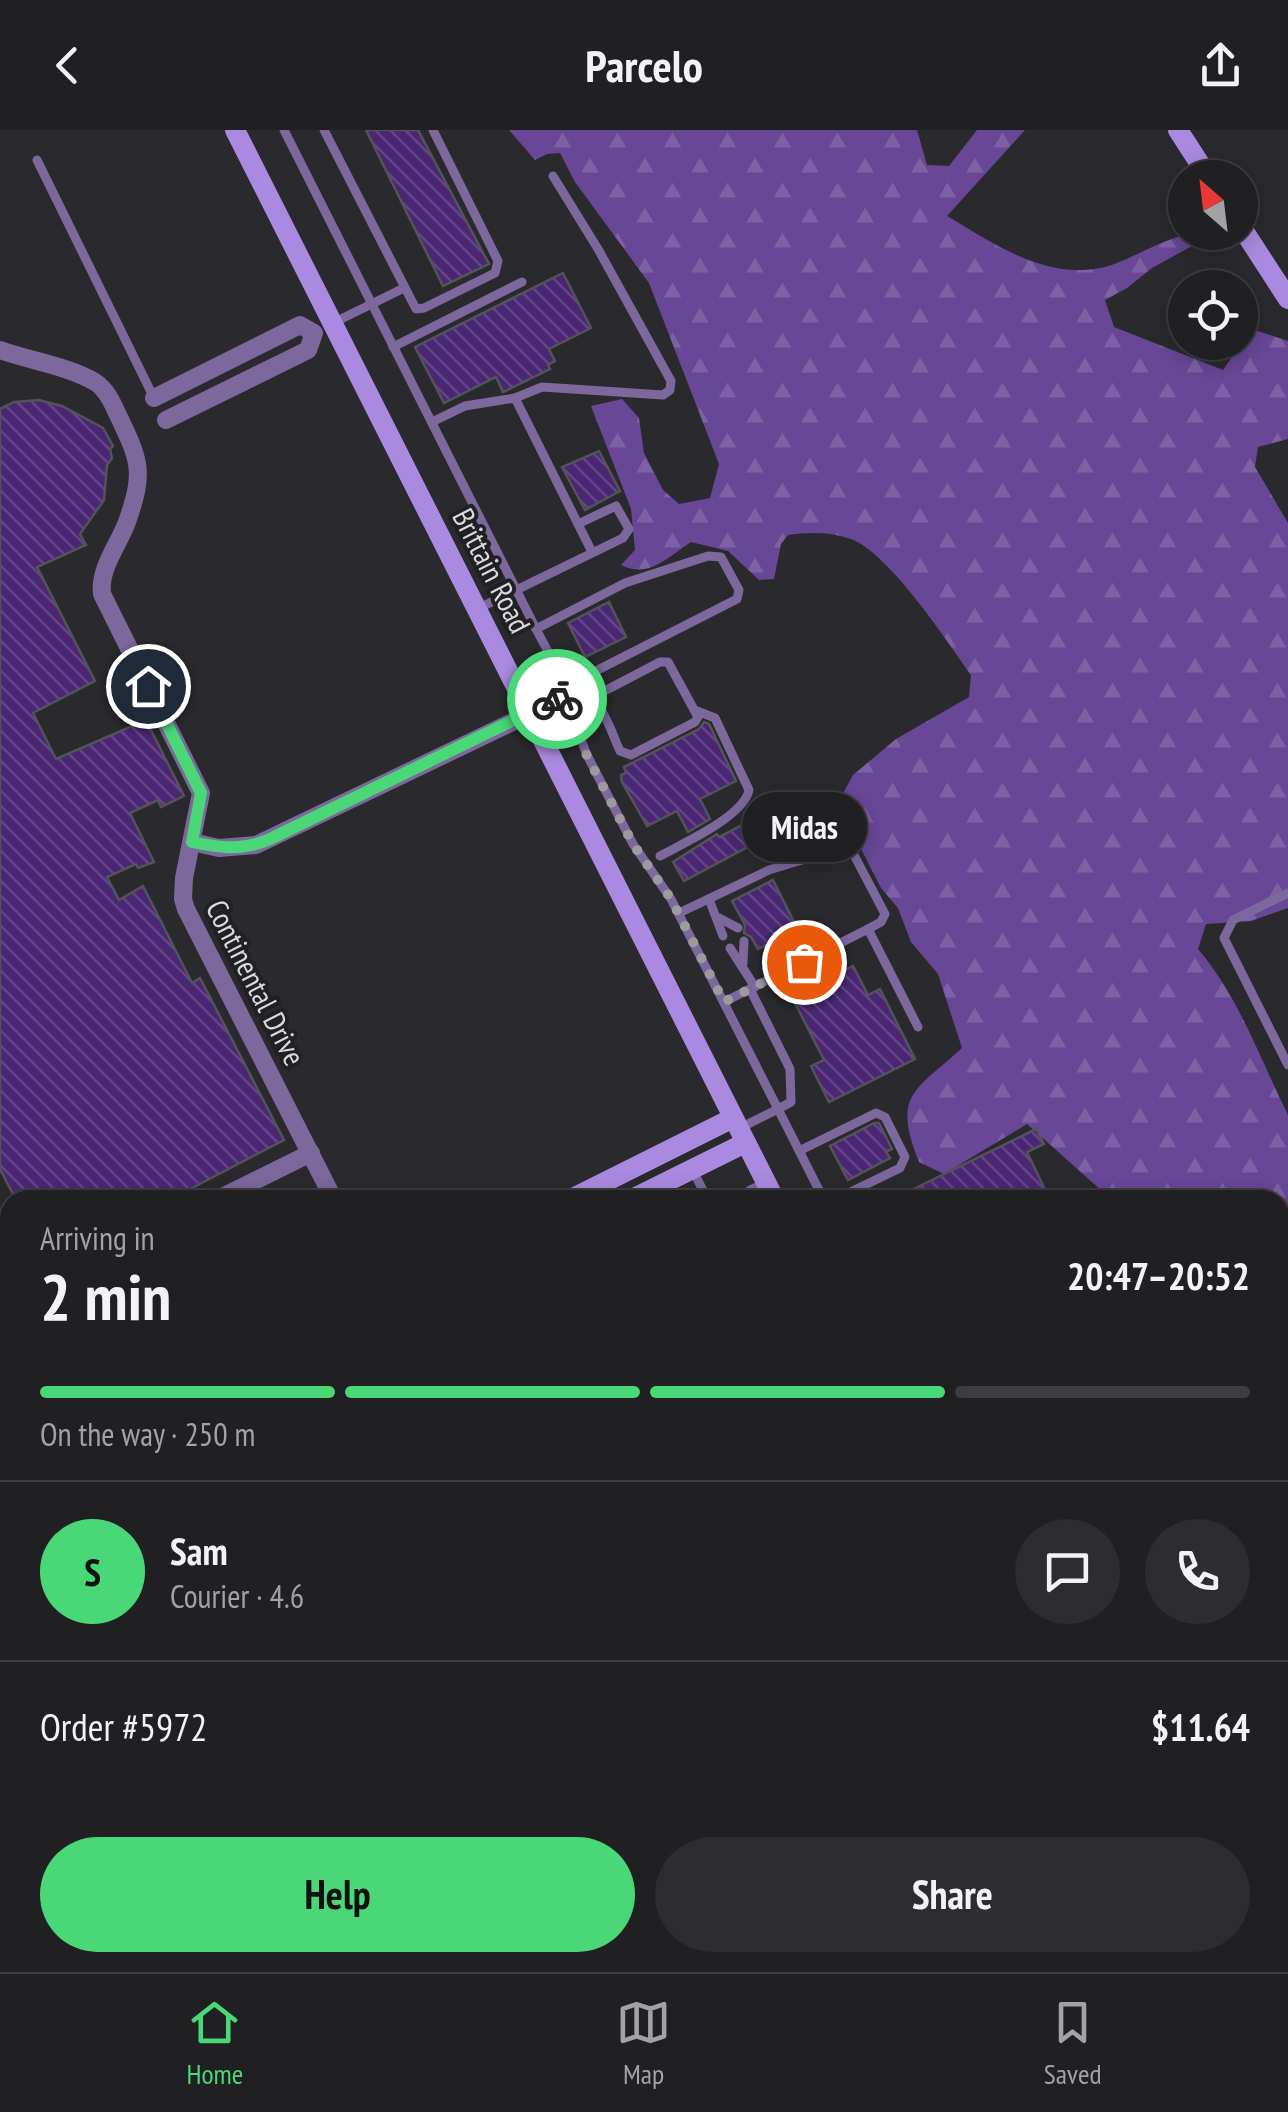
<!DOCTYPE html>
<meta charset="utf-8">
<style>
:root{--surface:#201f22;--page:#2d2c2f;--text:#f1f3f6;--muted:#a2a2a5;--line:#3d3d40;--accent:#49d778}
body{margin:0;font-family:"PT Sans Narrow",sans-serif;background:var(--page);color:var(--text);height:100vh;display:flex;flex-direction:column;font-size:38px;white-space:nowrap}
*{box-sizing:border-box;margin:0}
p{font-size:32px;color:var(--muted)}
.icon{flex:none;width:55px;height:55px;fill:none;stroke:currentColor;stroke-width:2;stroke-linecap:round;stroke-linejoin:round}
.map{position:relative;flex:1;overflow:hidden}
.details{position:absolute;left:0px;top:1060px;width:1290px;height:782px;display:flex;flex-direction:column;background:var(--surface);border-radius:30px 30px 0 0;box-shadow:0 5px 25px #0003,0 0 0 2px var(--line)}
.details>*{flex:none}
.needle{width:65px;rotate:332deg}
.fabs{position:absolute;left:1168px;top:30px;display:grid;gap:20px}
.fabs a{display:grid;place-items:center;width:90px;height:90px;border-radius:50%;background:var(--surface);box-shadow:0 5px 25px #0003,0 0 0 2px var(--line);font-size:50px}
.pin{position:absolute;display:grid;place-items:center;width:85px;height:85px;color:#fff;margin:-42px;border:5px solid #fff;border-radius:50%;box-shadow:0 2px 10px #0007}
.courier{position:absolute;display:grid;place-items:center;width:100px;height:100px;margin:-50px;border:8px solid #49d778;border-radius:50%;background:#fff;color:#222;box-shadow:0 2px 12px #0007}
.bubble{position:absolute;height:70px;border-radius:35px;background:var(--surface);box-shadow:0 5px 25px #0003,0 0 0 2px var(--line);font-size:32px;font-weight:600;line-height:70px;text-align:center}
.overview em{font-style:normal;font-weight:600}
.overview div{display:flex;flex-direction:column-reverse}
.overview{display:flex;align-items:center;justify-content:space-between;height:170px;padding:0 40px}
h1{font-size:65px;font-weight:600;line-height:75px}
.bar{display:grid;grid-template-columns:repeat(4,1fr);gap:15px 10px;align-content:center;height:120px;padding:0 40px}
.bar i{height:12px;border-radius:8px;background:var(--line)}
.bar .selected{background:var(--accent)}
.bar p{grid-column:span 4}
.line{display:flex;align-items:center;gap:25px;padding:0 40px;border-top:2px solid var(--line)}
.line div{flex:1}
.round{display:grid;place-items:center;flex:none;width:105px;height:105px;border-radius:52px;background:var(--page)}
.action{display:flex;gap:20px;margin-top:auto;padding:20px 40px}
.action a{flex:1;height:115px;border-radius:60px;background:var(--accent);color:#111;font-size:40px;font-weight:600;line-height:115px;text-align:center}
.action a+a{background:var(--page);color:var(--text)}
header{display:flex;justify-content:space-between;align-items:center;height:130px;padding:0 40px;background:var(--surface);font-size:45px;font-weight:600}
.menu{display:flex;justify-content:space-around;align-items:center;height:140px;border-top:2px solid var(--line);background:var(--surface);font-size:28px;color:var(--muted)}
.menu a{display:grid;justify-items:center;gap:5px}
.menu .selected{color:var(--accent)}
.map>svg:first-child{display:block}
.forest{fill:url(#forest-firs)}
.building{fill:url(#building-back-hatch);stroke:#545357;stroke-width:2.5}
.lines{fill:none;stroke-linecap:round;stroke-linejoin:round}
.lane{stroke:#7c689d;stroke-width:9}
.street{stroke:#7c689d;stroke-width:18}
.secondary{stroke:#aa8ae0;stroke-width:20}
.done{stroke:#9c9b9f;stroke-width:10;stroke-dasharray:0 18}
.route{stroke:#49d778;stroke-width:12}
.labels{text-anchor:middle;stroke-width:8;stroke-linejoin:round;paint-order:stroke}
.street-label{font-size:30px;fill:#dad9dc;stroke:#212023}
</style>
<header><svg class="icon" aria-label="back" viewBox="0 0 24 24"><path d="M15 5l-7 7 7 7"/></svg>Parcelo<svg class="icon" aria-label="share" viewBox="0 0 24 24"><path d="M12 15V3M7 8l5-5 5 5M5 13v7h14v-7"/></svg></header>
<div class="map">
<svg width="1288" height="1842" viewBox="0 0 1288 1842">
<defs>
<pattern id="forest-firs" width="22" height="20" patternUnits="userSpaceOnUse" patternTransform="scale(2.5)"><rect width="22" height="20" fill="#684797"/><path d="M5 1l3.5 6h-7zM16 11l3.5 6h-7z" fill="#7d61a5"/></pattern>
<pattern id="building-back-hatch" width="6" height="6" patternUnits="userSpaceOnUse" patternTransform="scale(2.5)"><rect width="6" height="6" fill="#4a2774"/><path d="M-1 5l2 2M0 0l6 6M5-1l2 2" fill="none" stroke="#644687"/></pattern>
</defs>
<rect width="100%" height="100%" fill="#2a292d"/>
<g class="forest">
<path d="M509,0H917L927,35L949,36L977,0H1025L947,86C993,113 1043,149 1100,138C1131,133 1182,93 1210,106L1152,138L1127,158L1105,170L1114,197L1223,240L1252,199L1288,211V309L1258,317L1255,337L1288,393V778L1251,791L1206,794L1198,819C1239,867 1260,929 1288,985V1446L1280,1443V1070H1112L1027,994L944,1044L919,1032C892,964 914,962 962,918L938,844L911,812L898,778L881,758L851,699L833,682L853,645L896,609L969,567L971,545C947,511 889,423 851,409C830,402 810,402 788,405L781,414L774,449L759,450L728,421L691,412C668,427 649,449 621,435L635,420L631,379L591,276L622,269L639,288L644,323L663,360L679,374L710,368L719,334L649,153L575,52L560,23L547,24L535,30Z"/>
<polygon points="10,1774 10,1832 325,1833 308,1842 0,1842 0,1775"/>
</g>
<g class="building">
<polygon points="366,0 418,0 489,134 443,156"/>
<polygon points="563,143 591,198 549,219 555,231 548,235 550,239 503,262 496,247 444,273 415,217"/>
<polygon points="39,270 62,276 103,298 113,316 110,319 112,328 107,335 104,370 80,404 86,415 37,437 95,551 33,583 56,629 146,590 184,666 161,677 158,670 130,683 154,732 138,738 136,734 107,747 119,770 143,756 192,853 200,848 284,1010 169,1070 44,1070 39,1060 23,1070 16,1070 0,1039 0,279 14,272"/>
<polygon points="599,321 620,361 585,380 562,337"/>
<polygon points="609,472 626,507 585,527 568,493"/>
<polygon points="704,592 709,594 736,651 700,669 710,689 688,702 677,681 647,696 622,652 621,645 626,643 624,637 699,599"/>
<polygon points="746,693 757,712 684,751 673,732 717,704 719,707"/>
<polygon points="773,750 798,800 758,819 751,807 744,803 745,795 732,771"/>
<polygon points="853,836 868,865 880,859 915,929 829,972 811,936 824,930 792,867"/>
<polygon points="874,993 879,993 892,1019 886,1022 890,1028 848,1050 830,1016"/>
<polygon points="1036,999 1044,1014 1027,1022 1050,1070 891,1070"/>
</g>
<g class="lines">
<g class="lane">
<polyline points="284,0 536,499"/>
<polyline points="324,0 416,179 424,178 495,143 498,131 433,0"/>
<polyline points="37,30 154,268"/>
<polyline points="335,192 404,158"/>
<polyline points="393,217 522,152"/>
<polyline points="515,268 542,257 663,265 670,260 671,251 598,119 553,46"/>
<polyline points="432,292 465,276 515,268 592,422"/>
<polyline points="477,479 623,408 629,399 616,376 578,394"/>
<path d="M566,564C599,554 609,598 620,621L631,625L695,592L698,587L668,532H660L593,567"/>
<polyline points="564,565 580,549 737,469 739,460 721,427 708,426 625,453 536,499 568,559"/>
<polyline points="532,582 564,565 587,625 633,714 671,769 778,979 791,972 790,939 750,859"/>
<path d="M660,726C684,713 744,686 749,660L715,588L697,581"/>
<polyline points="1288,763 1233,790 1224,808 1288,935"/>
<polyline points="709,769 723,806"/>
<polyline points="679,783 769,740 841,718 854,725 885,784 881,792 868,799"/>
<polyline points="719,788 738,798"/>
<polyline points="730,818 755,857"/>
<polyline points="743,833 744,811"/>
<polyline points="724,872 868,799 918,897"/>
<polyline points="738,999 778,979 824,1070"/>
<polyline points="799,1021 876,983 885,987 905,1027 900,1038 834,1070"/>
<polyline points="693,1041 708,1070"/>
<polyline points="741,1070 750,1060 765,1053"/>
<polyline points="1280,1608 1288,1604"/>
<polyline points="836,1832 842,1842"/>
<polyline points="1089,1832 1093,1842"/>
<polyline points="860,1842 877,1832"/>
<polyline points="929,1842 949,1832"/>
<polyline points="998,1842 1015,1832"/>
</g>
<g class="street">
<path d="M0,220C30,231 68,236 95,252C106,259 112,272 117,283C140,331 145,341 127,392C118,416 99,438 102,464L201,663L184,748L183,769L186,779L334,1070"/>
<polyline points="154,268 300,195 314,203 308,220 166,290"/>
<polyline points="192,712 219,718 256,715 529,584"/>
<polyline points="216,1070 311,1023"/>
<polyline points="0,1087 10,1107"/>
<polyline points="481,1832 486,1842"/>
<polyline points="927,1832 931,1841"/>
<polyline points="325,1842 344,1832"/>
</g>
<g class="secondary">
<polyline points="235,0 775,1070"/>
<polyline points="1178,0 1209,48"/>
<polyline points="1240,95 1288,169"/>
<polyline points="569,1070 733,988"/>
<polyline points="630,1070 745,1013"/>
<polyline points="0,1354 10,1349"/>
<polyline points="0,1385 10,1380"/>
<polyline points="1163,1832 1168,1842"/>
</g>
</g>
<g class="lines">
<polyline class="done" points="557,569 564,565 587,626 633,714 671,769 724,872 804,832"/>
<path class="route" d="M148,556L201,663L192,712C220,718 243,721 270,709L557,569"/>
</g>
<g class="labels">
<g class="street-label">
<text transform="translate(491 441) rotate(63)" y="10">Brittain Road</text>
<text transform="translate(255 853) rotate(63)" y="10">Continental Drive</text>
</g>
</g>
</svg>
<div class="fabs">
<a><svg class="needle" viewBox="-14 -14 28 28"><path d="M0-13l5 13h-10z" fill="#e53935"/><path d="M0 13l5-13h-10z" fill="#a2a2a5"/></svg></a>
<a><svg class="icon" aria-label="locate" viewBox="0 0 24 24"><circle cx="12" cy="12" r="6"/><path d="M12 2v4M12 18v4M2 12h4M18 12h4"/></svg></a>
</div>
<div class="pin" style="left:804px;top:832px;background:#ea580c"><svg class="icon" aria-label="bag" viewBox="0 0 24 24"><path d="M5 8h14l-1 12H6zM9 8a3 3 0 0 1 6 0"/></svg></div>
<div class="pin" style="left:148px;top:556px;background:#1f2937"><svg class="icon" aria-label="home" viewBox="0 0 24 24"><path d="M3 11l9-7 9 7M6 9v11h12V9"/></svg></div>
<div class="courier" style="left:557px;top:569px"><svg class="icon" aria-label="bike" viewBox="0 0 24 24"><circle cx="6" cy="16" r="4"/><circle cx="18" cy="16" r="4"/><path d="M6 16l4-8h5l3 8M10 8l3 8H6M13 5h3"/></svg></div>
<div class="bubble" style="left:742px;top:662px;width:125px">Midas</div>
<section class="details">
<div class="overview"><div><h1>2 min</h1><p>Arriving in</p></div><em>20:47–20:52</em></div>
<div class="bar"><i class="selected"></i><i class="selected"></i><i class="selected"></i><i></i><p>On the way · 250 m</p></div>
<div class="line" style="height:180px"><b class="round" style="background:var(--accent);color:#111">S</b><div><b>Sam</b><p>Courier · 4.6</p></div><a class="round"><svg class="icon" aria-label="chat" viewBox="0 0 24 24"><path d="M4 5h16v11H9l-5 4z"/></svg></a><a class="round"><svg class="icon" aria-label="phone" viewBox="0 0 24 24"><path d="M5 4h4l2 5-3 2q2 4 5 5l2-3 5 2v4C11 20 4 13 5 4z"/></svg></a></div>
<div class="line" style="height:130px"><div>Order #5972</div><b>$11.64</b></div>
<div class="action"><a>Help</a><a>Share</a></div>
</section>
</div>
<nav class="menu">
<a class="selected"><svg class="icon" aria-label="home" viewBox="0 0 24 24"><path d="M3 11l9-7 9 7M6 9v11h12V9"/></svg>Home</a>
<a><svg class="icon" aria-label="map" viewBox="0 0 24 24"><path d="M3 6l6-2 6 2 6-2v14l-6 2-6-2-6 2zM9 4v14M15 6v14"/></svg>Map</a>
<a><svg class="icon" aria-label="saved" viewBox="0 0 24 24"><path d="M7 4h10v16l-5-4-5 4z"/></svg>Saved</a>
</nav>
